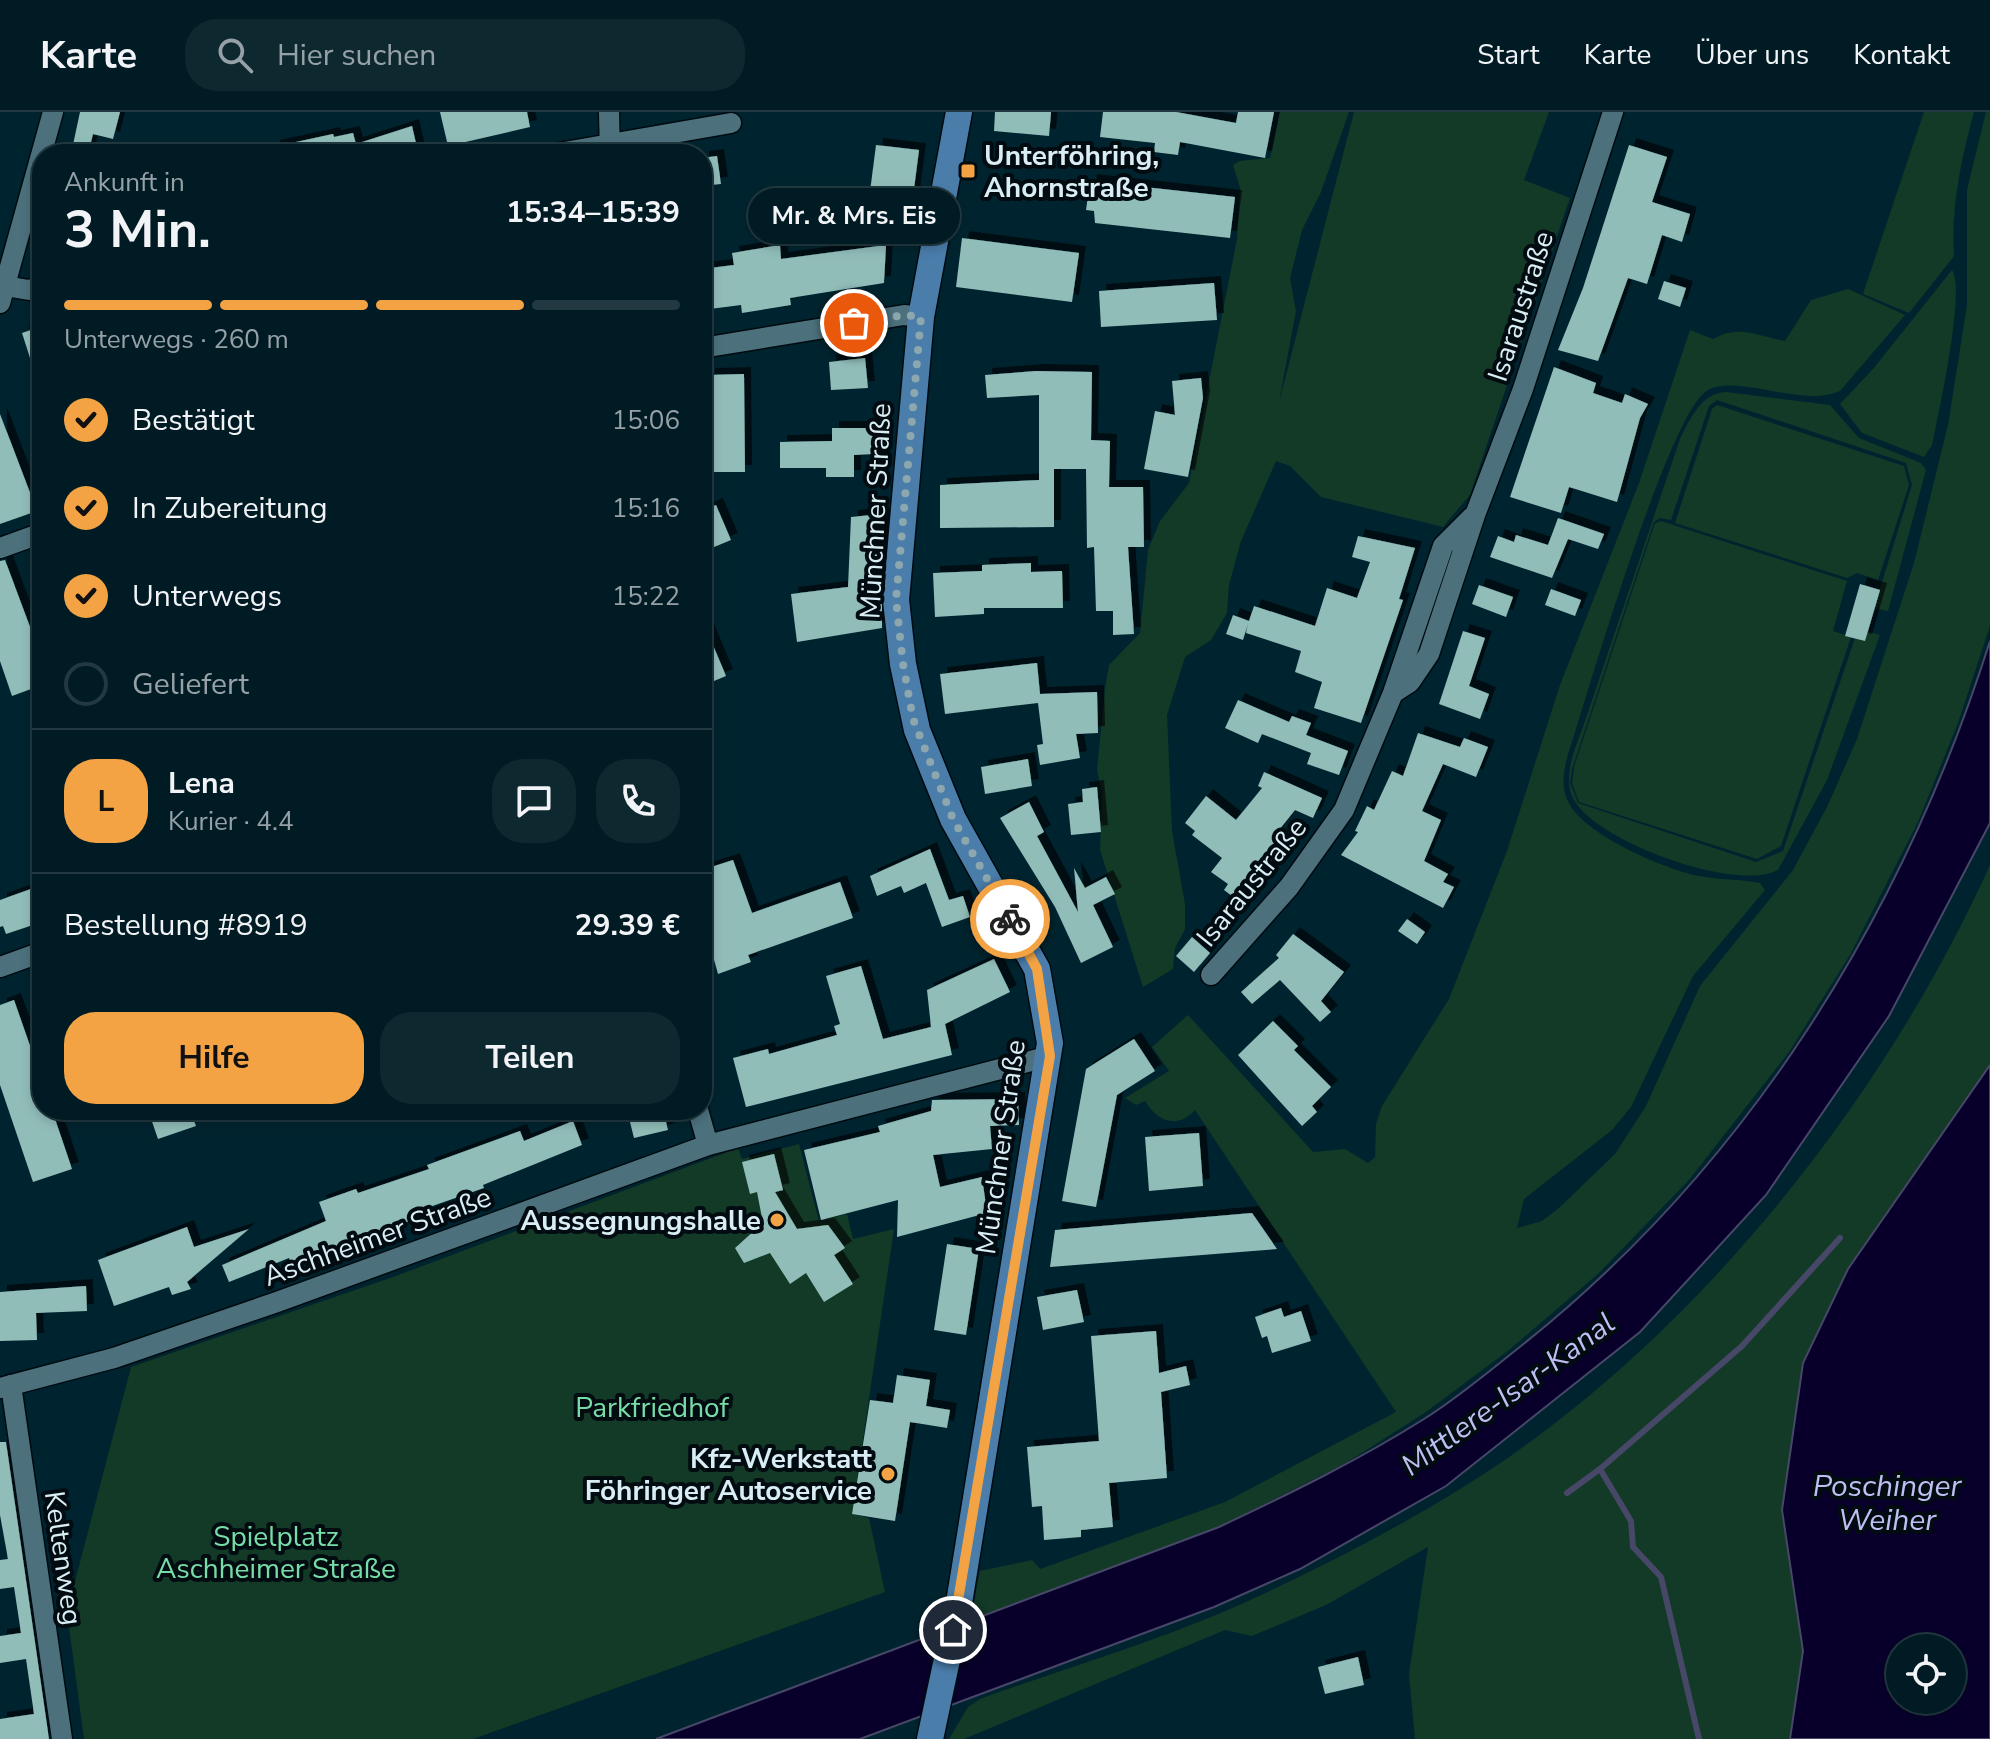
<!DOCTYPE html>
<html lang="de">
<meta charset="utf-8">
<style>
:root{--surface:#001b23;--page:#0e2830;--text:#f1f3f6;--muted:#95a1a6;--line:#223941;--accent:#f4a344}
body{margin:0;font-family:"Nunito Sans",sans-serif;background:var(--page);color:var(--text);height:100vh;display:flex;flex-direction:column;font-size:30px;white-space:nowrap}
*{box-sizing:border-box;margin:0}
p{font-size:26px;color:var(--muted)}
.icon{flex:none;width:44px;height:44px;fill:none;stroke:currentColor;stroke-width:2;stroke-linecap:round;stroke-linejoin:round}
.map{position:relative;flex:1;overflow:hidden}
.side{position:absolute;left:32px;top:32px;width:680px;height:976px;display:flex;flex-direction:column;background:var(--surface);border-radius:32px;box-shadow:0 4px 12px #0003,0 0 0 2px var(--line)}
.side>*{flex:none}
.controls{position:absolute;left:1886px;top:1522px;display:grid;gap:16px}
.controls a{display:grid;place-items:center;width:80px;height:80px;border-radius:50%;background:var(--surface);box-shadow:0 4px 12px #0003,0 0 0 2px var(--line);font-size:40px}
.pin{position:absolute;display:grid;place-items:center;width:68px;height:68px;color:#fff;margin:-34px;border:4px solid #fff;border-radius:50%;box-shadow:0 2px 8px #0007}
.courier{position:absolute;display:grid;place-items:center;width:80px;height:80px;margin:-40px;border:6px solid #f4a344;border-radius:50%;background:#fff;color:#222;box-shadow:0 2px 10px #0007}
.bubble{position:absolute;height:56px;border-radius:28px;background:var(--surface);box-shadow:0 4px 12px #0003,0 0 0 2px var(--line);font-size:26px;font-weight:700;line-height:56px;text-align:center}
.headline em{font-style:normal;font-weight:700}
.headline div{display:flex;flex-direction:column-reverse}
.headline{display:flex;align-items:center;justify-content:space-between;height:136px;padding:0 32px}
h1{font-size:52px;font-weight:700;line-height:60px}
.bar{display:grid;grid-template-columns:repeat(4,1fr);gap:12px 8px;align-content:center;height:96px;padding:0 32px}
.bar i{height:10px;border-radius:6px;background:var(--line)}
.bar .on{background:var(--accent)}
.bar p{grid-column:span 4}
.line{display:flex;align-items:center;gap:20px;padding:0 32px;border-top:2px solid var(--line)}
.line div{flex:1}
.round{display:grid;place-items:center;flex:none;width:84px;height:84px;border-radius:32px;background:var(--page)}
ol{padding:0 32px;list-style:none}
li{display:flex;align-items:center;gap:24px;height:88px}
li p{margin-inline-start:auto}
li .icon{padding:8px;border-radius:50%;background:var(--accent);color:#111;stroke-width:4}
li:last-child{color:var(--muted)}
li i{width:44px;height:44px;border:4px solid var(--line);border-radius:50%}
.action{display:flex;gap:16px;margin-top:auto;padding:16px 32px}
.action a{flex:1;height:92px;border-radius:32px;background:var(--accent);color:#111;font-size:32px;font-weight:700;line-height:92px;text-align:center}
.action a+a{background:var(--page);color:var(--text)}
header{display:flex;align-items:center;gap:48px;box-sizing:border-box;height:112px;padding:0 40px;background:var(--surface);border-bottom:2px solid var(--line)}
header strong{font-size:38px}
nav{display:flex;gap:44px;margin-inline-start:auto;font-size:28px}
.search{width:560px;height:72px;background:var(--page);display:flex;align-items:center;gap:20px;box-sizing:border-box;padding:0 28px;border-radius:32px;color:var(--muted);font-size:30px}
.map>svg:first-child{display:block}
.green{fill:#133927}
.water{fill:#08002b;stroke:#474767;stroke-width:2;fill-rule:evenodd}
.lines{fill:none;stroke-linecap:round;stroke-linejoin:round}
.stream{stroke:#474767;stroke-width:6}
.building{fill:#91bdb9;filter:url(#shadow)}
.minor-casing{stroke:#000b11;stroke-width:23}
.major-casing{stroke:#000b11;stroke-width:29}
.minor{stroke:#4c717d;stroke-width:20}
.major{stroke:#4a7daa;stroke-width:26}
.done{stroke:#8da7af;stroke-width:8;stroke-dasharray:0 14.4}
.route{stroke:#f4a344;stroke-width:10}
.poi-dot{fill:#f4a344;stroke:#010b10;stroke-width:3}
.labels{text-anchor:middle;stroke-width:8;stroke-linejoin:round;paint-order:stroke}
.poi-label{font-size:28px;font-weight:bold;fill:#d9edf4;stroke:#010b10;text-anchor:end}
.street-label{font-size:28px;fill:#d9edf4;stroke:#010b10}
.park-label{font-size:28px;fill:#77dda8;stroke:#010b10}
.water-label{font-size:30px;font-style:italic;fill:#bdbff3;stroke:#010b10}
</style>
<header>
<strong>Karte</strong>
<div class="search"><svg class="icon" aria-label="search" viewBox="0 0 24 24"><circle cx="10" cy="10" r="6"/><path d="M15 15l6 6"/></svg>Hier suchen</div>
<nav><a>Start</a><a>Karte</a><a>Über uns</a><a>Kontakt</a></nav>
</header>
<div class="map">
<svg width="1990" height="1627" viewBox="0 0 1990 1627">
<defs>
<filter id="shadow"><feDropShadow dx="7" dy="-7" stdDeviation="0" flood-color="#0009"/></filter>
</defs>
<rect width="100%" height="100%" fill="#00242f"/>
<g class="green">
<polygon points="1280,0 1349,0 1321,80 1302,118 1290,166 1296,199 1279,290 1354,0 1549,0 1524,68 1570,86 1470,383 1443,415 1321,385 1290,354 1276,349 1241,429 1229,473 1227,501 1211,528 1185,545 1167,603 1172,719 1185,792 1185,817 1175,836 1173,857 1143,875 1100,738 1102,679 1097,658 1105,577 1109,553 1140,521 1148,438 1160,409 1189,371 1237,127 1240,76 1233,53 1239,49 1270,46"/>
<path d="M1924,0H1974C1961,49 1951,93 1954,144L1909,201L1863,182Z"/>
<path d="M1986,0H1990V514L1958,611L1918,710L1850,843L1789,940L1689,1068L1599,1161L1509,1238L1426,1300L1346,1351L1219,1415L970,1510L980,1459L1032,1448L1040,1457L1225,1390L1396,1300L1195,998C1177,1018 1157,1009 1145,989L1136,993L1125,986L1169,959L1152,935L1188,903L1313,1040L1345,1037L1368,1051L1375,1045L1376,1012L1382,994L1449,887L1507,739L1560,573L1639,371L1690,218L1713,227C1740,212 1757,224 1785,229L1811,188L1848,177L1905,203L1840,279C1802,296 1738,262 1708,278C1669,298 1586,588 1567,646C1563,662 1561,678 1570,693C1588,724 1664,757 1699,764C1719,768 1740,767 1760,771L1765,778L1693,864L1631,995L1612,1018L1524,1087L1517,1116L1542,1109L1559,1096L1615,1042L1646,994L1700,874L1793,758L1828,693L1857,627L1914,451L1948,313L1967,193V78Z"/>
<path d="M1952,158C1966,177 1938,305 1932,333L1924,345L1862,321L1840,292L1873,257Z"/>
<path d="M1726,280L1830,293L1859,326L1921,351L1926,358L1888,499L1874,496L1912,373L1906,351L1717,288L1709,294L1671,408L1660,406L1654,410L1572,657L1570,671L1578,691L1756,750L1783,739L1855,526L1867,519L1880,523L1827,668L1778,758C1736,781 1590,728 1572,684C1562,660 1579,628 1586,606L1680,327C1690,307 1701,281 1726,280Z"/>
<polygon points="1717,293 1904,354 1909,373 1878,468 1857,461 1847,466 1675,411 1712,297"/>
<polygon points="1661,409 1847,469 1833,519 1851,525 1781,734 1757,747 1579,690 1572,671 1574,655 1655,411"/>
<path d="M1990,753V953L1848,1157L1782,1398L1803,1539L1790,1627H1415L1409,1562L1428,1435L1326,1493L1252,1524L1225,1518L964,1627H949L968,1595L980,1587C1074,1553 1170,1526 1261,1483C1324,1454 1387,1421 1447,1385C1679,1247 1880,997 1990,753Z"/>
<polygon points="799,1032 819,1109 847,1102 853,1127 894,1117 852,1402 869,1406 885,1480 473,1627 84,1627 67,1500 131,1255 393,1165 738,1036 742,1047"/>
</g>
<g class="water">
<path d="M1990,529V711L1889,904L1766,1083L1640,1220L1446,1374L1300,1457L1214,1495L860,1627H656L1219,1415C1289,1382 1359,1348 1424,1307C1456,1287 1487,1261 1516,1238C1746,1057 1902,806 1990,529Z"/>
<path d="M1990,953V1627H1790L1803,1539L1782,1398L1803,1251L1848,1157ZM1952,1536V1588H1900V1536Z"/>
</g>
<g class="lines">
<g class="stream">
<polyline points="1600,1357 1631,1409 1633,1435 1661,1465 1699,1627"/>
<polyline points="1567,1381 1600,1357 1742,1234 1840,1126"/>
</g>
</g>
<g class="building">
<polygon points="80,0 120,0 113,27 93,22 88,42 71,42"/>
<polygon points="440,0 527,0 530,15 448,34"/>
<polygon points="995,0 1051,0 1049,24 994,19"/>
<polygon points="1103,0 1176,0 1236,11 1238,0 1274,0 1265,46 1180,30 1178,43 1154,40 1155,31 1100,25"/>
<polygon points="412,14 418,40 410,42 274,42 273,35 333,22 334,25 353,21 356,32"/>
<polygon points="876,33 919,38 911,100 868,95"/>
<polygon points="1629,33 1667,45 1652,90 1690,102 1682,130 1662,123 1647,172 1628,166 1598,249 1558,238 1583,176"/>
<polygon points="717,44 721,72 702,74 702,46"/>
<polygon points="1090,69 1235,85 1230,126 1095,111 1094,99 1086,98"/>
<polygon points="962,126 1079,141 1072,190 956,175"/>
<polygon points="780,133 781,147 886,133 884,171 790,186 791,193 742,201 741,193 702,198 702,157 734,153 732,141"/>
<polygon points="1664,169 1686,176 1680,195 1658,187"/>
<polygon points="1214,171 1217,208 1101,215 1099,179"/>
<polygon points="42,214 42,273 39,274 22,221"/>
<polygon points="865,246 868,276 831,278 829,250"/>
<polygon points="1554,255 1596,271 1593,281 1622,291 1625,282 1648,292 1640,306 1617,390 1569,375 1561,401 1510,385"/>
<polygon points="1036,259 1092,260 1091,328 1110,329 1109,375 1143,375 1144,435 1128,435 1134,522 1113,523 1113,499 1096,499 1094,435 1087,436 1086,357 1054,357 1054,415 940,416 940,373 1039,368 1039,283 987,286 985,263"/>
<polygon points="744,262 745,360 710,360 708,263"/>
<polygon points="1201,266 1203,286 1188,365 1144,357 1155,299 1175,303 1172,269"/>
<polygon points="0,302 37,399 0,412"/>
<polygon points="832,316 875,316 875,342 854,343 854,365 826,365 826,356 780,356 780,330 832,329"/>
<polygon points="716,393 731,428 702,440 702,399"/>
<polygon points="882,402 882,516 797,530 791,482 848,475 851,405"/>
<polygon points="1558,406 1604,422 1598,437 1568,427 1552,466 1490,445 1498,424 1514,430 1516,423 1548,433"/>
<polygon points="1358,424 1415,436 1399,487 1403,488 1361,611 1314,596 1322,570 1295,560 1301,539 1246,521 1248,512 1243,528 1226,522 1233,503 1249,509 1254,494 1315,514 1327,476 1357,486 1370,450 1352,445"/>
<polygon points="5,448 42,547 42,573 12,584 0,549 0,449"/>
<polygon points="1031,451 1031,460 1062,459 1063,496 984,496 984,502 935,505 933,461 982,459 982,453"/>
<polygon points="1860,472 1880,478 1865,529 1845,524"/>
<polygon points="1479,473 1513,485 1506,505 1472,492"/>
<polygon points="1551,477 1581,488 1575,504 1545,493"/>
<polygon points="702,507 726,564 702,574"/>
<polygon points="1463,519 1485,526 1469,574 1489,582 1480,607 1439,592"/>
<polygon points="1037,551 1040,582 1097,580 1098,621 1076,622 1080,646 1040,653 1037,633 1043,632 1038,591 945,602 940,562"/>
<polygon points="1238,588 1289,610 1292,604 1311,611 1306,623 1348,639 1339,663 1307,652 1311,641 1262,622 1258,631 1225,616"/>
<polygon points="1418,621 1460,635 1464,626 1488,635 1476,665 1443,652 1422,699 1441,708 1424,749 1448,762 1443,770 1454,775 1443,796 1341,743 1358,720 1355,719 1367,694 1374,698 1392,659 1403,664"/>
<polygon points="1028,647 1032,674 985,682 981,655"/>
<polygon points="1264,660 1322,686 1313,706 1295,698 1275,723 1292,737 1280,752 1277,749 1247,787 1240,781 1236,787 1224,778 1228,772 1211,760 1222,746 1192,723 1195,719 1185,711 1206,684 1236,708 1262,676 1258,674"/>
<polygon points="1097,675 1101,720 1071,723 1068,692 1083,690 1082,677"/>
<polygon points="1029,690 1044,720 1037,724 1078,800 1074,756 1085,776 1106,765 1115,782 1093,793 1113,835 1081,851 1055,795 1000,706"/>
<polygon points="930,737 949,788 963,784 970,805 942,815 926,771 904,781 901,774 877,784 870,764"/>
<polygon points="733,748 752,801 840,770 853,806 748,843 751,850 718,862 702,805 702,758"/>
<polygon points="42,773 42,810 6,822 3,814 0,815 0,788"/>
<polygon points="1407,807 1425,820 1417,832 1398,819"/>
<polygon points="1293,822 1344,860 1321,889 1331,900 1320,910 1280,868 1252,892 1241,880 1279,846 1276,843"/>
<polygon points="1192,825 1210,841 1194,860 1176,844"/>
<polygon points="994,847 1010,880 945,912 952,943 746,995 733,946 768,937 769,942 837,923 834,914 840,912 826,864 861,854 883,927 931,915 927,878"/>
<polygon points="14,888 42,968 42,998 52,998 72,1057 33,1070 0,973 0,893"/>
<polygon points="1273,909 1298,934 1294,938 1331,975 1312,994 1317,1000 1302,1014 1238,943"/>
<polygon points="1134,927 1155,959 1117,983 1096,1095 1062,1089 1086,957"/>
<polygon points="1018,987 1019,1013 990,1014 992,1037 933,1043 940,1075 982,1065 987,1101 897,1125 898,1088 821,1108 804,1038 880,1020 878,1014 931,999 932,988"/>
<polygon points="148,998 190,998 196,1014 158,1027"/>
<polygon points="627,998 663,998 668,1018 634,1026"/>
<polygon points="573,1009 582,1033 483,1073 484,1076 421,1098 423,1104 372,1123 336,1136 334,1133 291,1151 289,1146 229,1170 222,1153 326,1109 319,1090 356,1077 358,1081 429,1057 427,1053 520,1019 524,1029"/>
<polygon points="1199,1021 1203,1074 1149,1079 1145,1025"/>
<polygon points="774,1042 783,1078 775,1080 797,1117 828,1113 845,1136 834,1143 853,1172 824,1190 806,1161 790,1172 770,1141 744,1151 735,1136 763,1111 757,1080 750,1082 742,1050"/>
<polygon points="1252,1101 1277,1137 1050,1155 1055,1118"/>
<polygon points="187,1115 194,1135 249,1117 187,1170 191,1177 172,1183 169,1175 114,1194 98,1148"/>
<polygon points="947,1132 979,1137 966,1223 934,1218"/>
<polygon points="86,1174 87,1199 36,1201 37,1228 0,1229 0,1180"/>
<polygon points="1077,1178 1084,1210 1043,1218 1037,1185"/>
<polygon points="1281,1196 1284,1205 1301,1199 1311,1229 1272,1241 1267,1224 1262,1226 1255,1205"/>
<polygon points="1156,1219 1159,1261 1186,1254 1190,1273 1161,1280 1167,1366 1109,1371 1113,1415 1081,1418 1081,1425 1044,1428 1042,1394 1032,1395 1027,1335 1099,1329 1091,1224"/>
<polygon points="897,1263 930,1268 926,1294 950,1298 947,1316 910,1310 895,1409 852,1402 870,1288 893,1291"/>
<polygon points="0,1330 6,1330 49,1627 0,1627 0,1607 34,1602 26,1547 0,1551 0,1524 21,1521 14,1475 0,1477 0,1448 8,1447 0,1403"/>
<polygon points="1358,1545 1364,1573 1325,1582 1318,1555"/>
</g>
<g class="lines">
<g class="minor-casing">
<g id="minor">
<polyline points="609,0 610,42"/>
<polyline points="553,42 731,11"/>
<polyline points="5,174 29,178 42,174"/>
<polyline points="0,191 53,0"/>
<polyline points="702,236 904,203 921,205"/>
<polyline points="0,436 42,421"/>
<polyline points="1393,581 1410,570 1429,542 1475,403 1523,277 1613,0"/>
<polyline points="0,855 42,840"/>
<polyline points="1211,863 1289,775 1344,698 1393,581 1443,434 1472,405"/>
<polyline points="698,998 708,1033"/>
<polyline points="11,1273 62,1627"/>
<polyline points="0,1276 114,1246 277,1190 708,1033 1050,944"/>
</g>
</g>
<g class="major-casing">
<polyline id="major" points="930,1627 959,1491 1050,931 1037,857 953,707 917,618 903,552 896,488 921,205 959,0"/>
</g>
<use href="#minor" class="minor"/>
<use href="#major" class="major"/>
</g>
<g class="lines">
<polyline class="done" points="854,211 904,203 921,205 896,488 903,552 913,607 953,707 1010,807"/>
<polyline class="route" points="953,1518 1050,944 1037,857 1010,807"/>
</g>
<g class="poi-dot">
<rect x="960" y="51" width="16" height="16" rx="4"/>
<circle cx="777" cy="1108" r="8"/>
<circle cx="888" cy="1362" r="8"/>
</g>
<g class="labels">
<g class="poi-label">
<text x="984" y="53" text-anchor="start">Unterföhring,<tspan x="984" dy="32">Ahornstraße</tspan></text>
<text x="761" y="1118">Aussegnungshalle</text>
<text x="872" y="1356">Kfz-Werkstatt<tspan x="872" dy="32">Föhringer Autoservice</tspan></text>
</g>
<g class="street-label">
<text transform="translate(1520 194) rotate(-72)" y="10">Isaraustraße</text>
<text transform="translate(875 399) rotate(-87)" y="10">Münchner Straße</text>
<text transform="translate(1251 770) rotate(-51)" y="10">Isaraustraße</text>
<text transform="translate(1000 1035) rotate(-82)" y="10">Münchner Straße</text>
<text transform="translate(377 1124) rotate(-20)" y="10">Aschheimer Straße</text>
<text transform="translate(64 1446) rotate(82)" y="10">Keltenweg</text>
</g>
<g class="park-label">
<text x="652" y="1305">Parkfriedhof</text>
<text x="276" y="1434">Spielplatz<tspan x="276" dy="32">Aschheimer Straße</tspan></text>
</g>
<g class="water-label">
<text transform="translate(1508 1282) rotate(-36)" y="10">Mittlere-Isar-Kanal</text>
<text x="1887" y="1384">Poschinger<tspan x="1887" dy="34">Weiher</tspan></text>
</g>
</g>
</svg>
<div class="controls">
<a><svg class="icon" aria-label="locate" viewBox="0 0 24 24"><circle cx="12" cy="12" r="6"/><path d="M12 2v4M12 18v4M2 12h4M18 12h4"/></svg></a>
</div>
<div class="pin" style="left:854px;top:211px;background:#ea580c"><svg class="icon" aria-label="bag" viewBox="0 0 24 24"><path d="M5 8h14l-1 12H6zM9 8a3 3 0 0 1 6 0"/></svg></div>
<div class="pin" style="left:953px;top:1518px;background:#1f2937"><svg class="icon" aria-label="home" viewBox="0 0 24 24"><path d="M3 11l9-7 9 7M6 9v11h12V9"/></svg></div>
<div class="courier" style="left:1010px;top:807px"><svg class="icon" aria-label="bike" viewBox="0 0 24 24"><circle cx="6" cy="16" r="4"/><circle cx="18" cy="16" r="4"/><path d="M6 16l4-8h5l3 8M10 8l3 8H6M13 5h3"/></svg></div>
<div class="bubble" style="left:748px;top:76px;width:212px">Mr. &amp; Mrs. Eis</div>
<section class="side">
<div class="headline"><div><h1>3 Min.</h1><p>Ankunft in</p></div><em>15:34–15:39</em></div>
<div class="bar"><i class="on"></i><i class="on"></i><i class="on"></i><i></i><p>Unterwegs · 260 m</p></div>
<ol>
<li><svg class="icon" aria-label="check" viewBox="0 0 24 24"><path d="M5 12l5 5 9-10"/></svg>Bestätigt<p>15:06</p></li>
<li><svg class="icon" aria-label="check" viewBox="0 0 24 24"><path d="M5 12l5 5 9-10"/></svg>In Zubereitung<p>15:16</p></li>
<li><svg class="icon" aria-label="check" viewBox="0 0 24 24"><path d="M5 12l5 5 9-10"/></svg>Unterwegs<p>15:22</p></li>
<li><i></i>Geliefert</li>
</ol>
<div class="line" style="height:144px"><b class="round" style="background:var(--accent);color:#111">L</b><div><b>Lena</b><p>Kurier · 4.4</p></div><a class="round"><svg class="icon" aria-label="chat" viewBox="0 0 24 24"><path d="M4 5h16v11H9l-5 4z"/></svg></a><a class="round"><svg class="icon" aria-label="phone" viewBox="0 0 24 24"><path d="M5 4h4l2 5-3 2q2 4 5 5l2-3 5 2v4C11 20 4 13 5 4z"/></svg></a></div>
<div class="line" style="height:104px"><div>Bestellung #8919</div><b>29.39 €</b></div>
<div class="action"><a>Hilfe</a><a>Teilen</a></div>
</section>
</div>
